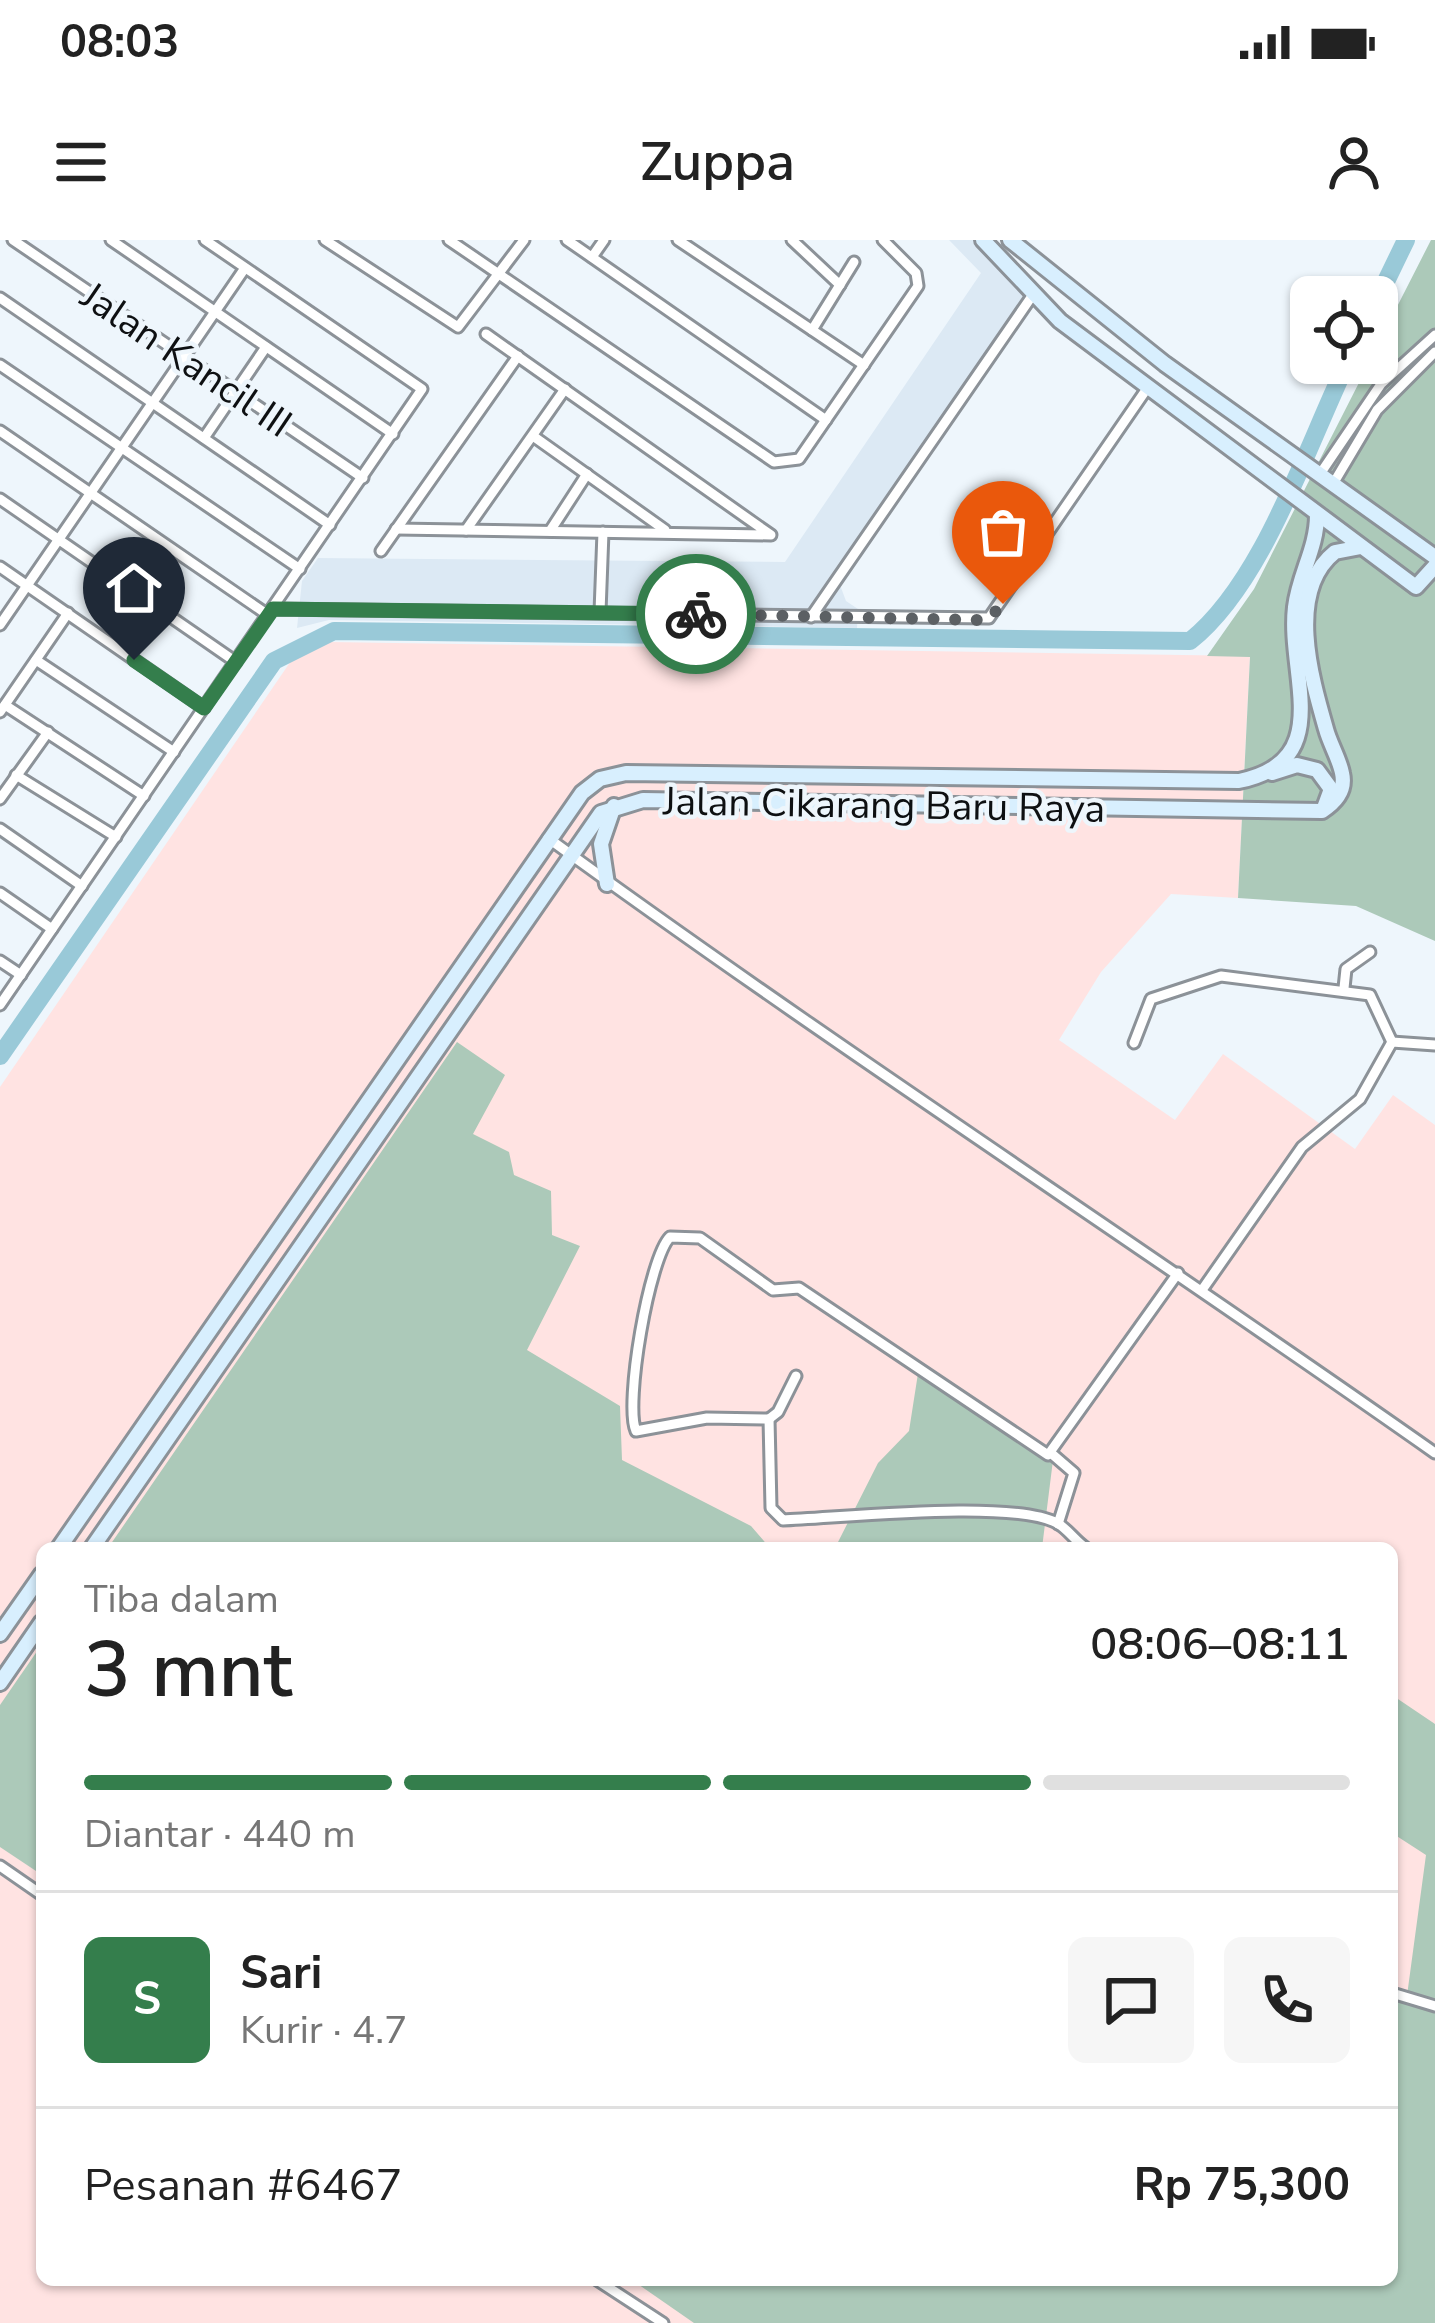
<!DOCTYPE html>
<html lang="id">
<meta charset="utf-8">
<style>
:root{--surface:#fff;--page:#f6f6f6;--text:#222;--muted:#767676;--line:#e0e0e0;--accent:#347e4c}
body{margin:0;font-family:"Nunito Sans",sans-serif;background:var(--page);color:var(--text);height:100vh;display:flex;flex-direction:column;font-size:45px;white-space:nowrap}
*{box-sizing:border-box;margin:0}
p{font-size:39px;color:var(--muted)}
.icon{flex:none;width:66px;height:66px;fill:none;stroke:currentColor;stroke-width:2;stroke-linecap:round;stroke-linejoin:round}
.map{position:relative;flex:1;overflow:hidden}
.panel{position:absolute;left:36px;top:1302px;width:1362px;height:744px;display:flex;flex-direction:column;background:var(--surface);border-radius:18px;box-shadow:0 3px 9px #0004}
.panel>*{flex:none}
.tools{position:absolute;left:1290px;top:36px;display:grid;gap:24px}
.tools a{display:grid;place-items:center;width:108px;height:108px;border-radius:18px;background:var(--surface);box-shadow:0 3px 9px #0004;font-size:60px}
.pin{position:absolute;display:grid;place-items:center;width:102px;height:102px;color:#fff;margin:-123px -51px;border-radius:50% 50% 50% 0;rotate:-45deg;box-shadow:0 0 12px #0007}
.pin .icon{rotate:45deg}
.courier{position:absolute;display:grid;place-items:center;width:120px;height:120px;margin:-60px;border:9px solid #347e4c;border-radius:50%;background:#fff;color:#222;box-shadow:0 3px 15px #0007}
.headline em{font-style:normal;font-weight:600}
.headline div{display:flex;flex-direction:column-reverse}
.headline{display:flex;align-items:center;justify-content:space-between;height:204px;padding:0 48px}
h1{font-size:78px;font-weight:600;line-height:90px}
.bar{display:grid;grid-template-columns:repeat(4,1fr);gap:18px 12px;align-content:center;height:144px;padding:0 48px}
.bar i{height:15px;border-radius:9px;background:var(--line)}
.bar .selected{background:var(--accent)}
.bar p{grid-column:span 4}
.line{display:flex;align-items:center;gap:30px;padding:0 48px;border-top:3px solid var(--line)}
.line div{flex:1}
.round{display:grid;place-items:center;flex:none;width:126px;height:126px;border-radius:18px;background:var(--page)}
.status{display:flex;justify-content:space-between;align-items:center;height:84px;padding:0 60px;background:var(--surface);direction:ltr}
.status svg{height:33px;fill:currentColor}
header{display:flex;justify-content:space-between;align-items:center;height:156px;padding:0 48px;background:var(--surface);font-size:54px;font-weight:600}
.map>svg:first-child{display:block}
.built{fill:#dce9f4}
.industrial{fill:#ffe3e2;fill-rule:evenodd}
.green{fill:#acc9b9}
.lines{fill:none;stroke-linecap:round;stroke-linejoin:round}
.river{stroke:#99c9d8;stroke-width:18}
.minor-casing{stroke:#8c9298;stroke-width:15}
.secondary-casing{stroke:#8c9298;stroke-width:20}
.minor{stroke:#fff;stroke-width:9}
.secondary{stroke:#d8effe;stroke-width:14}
.done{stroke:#5c6064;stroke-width:12;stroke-dasharray:0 21.6}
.route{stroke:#347e4c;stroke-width:15}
.labels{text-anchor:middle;stroke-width:9;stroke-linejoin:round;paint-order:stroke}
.street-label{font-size:39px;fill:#0e1012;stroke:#eef6fc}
</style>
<div class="status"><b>08:03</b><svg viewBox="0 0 49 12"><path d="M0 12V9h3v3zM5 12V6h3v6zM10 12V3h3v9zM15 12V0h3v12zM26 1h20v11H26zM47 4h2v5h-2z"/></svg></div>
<header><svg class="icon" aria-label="menu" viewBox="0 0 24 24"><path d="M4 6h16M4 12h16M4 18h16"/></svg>Zuppa<svg class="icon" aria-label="person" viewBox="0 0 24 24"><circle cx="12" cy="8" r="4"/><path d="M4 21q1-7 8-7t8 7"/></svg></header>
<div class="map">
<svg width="1435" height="2083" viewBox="0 0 1435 2083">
<rect width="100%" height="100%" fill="#eef6fc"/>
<polygon class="built" points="949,0 989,0 1040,56 840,345 846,361 858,369 857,388 329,380 297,388 302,341 318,318 785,322 981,33"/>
<path class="industrial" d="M328,402L1250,416L1238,658L1171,654L1101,732L1059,800L1175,880L1223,814L1355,909L1393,855L1435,885V2083H0V847L293,418ZM42,1308H1392V2040H42Z"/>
<g class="green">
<polygon points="1431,0 1435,0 1435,701 1356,666 1238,658 1250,417 1207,416 1254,349 1369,123 1377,123 1377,106"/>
<polygon points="457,802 505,835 473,894 509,912 514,935 551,951 552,995 580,1006 527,1110 620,1166 622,1220 751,1286 770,1308 108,1308"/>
<polygon points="919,1127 1053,1220 1042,1308 835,1308 878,1223 909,1191"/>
<polygon points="42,1404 42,1635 0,1607 0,1465"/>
<polygon points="1392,1455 1435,1484 1435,2083 694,2083 632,2040 1392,2040 1392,1761 1406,1763 1426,1615 1392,1593"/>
</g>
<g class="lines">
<g class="river">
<polyline points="1377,60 1406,0"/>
<path d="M0,816L274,421L334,391L1190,401C1263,343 1306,208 1347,123"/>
</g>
<g class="minor-casing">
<g id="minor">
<polyline points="13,0 363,238"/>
<polyline points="111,0 393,194"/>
<polyline points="325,0 458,87 524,0"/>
<polyline points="449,0 774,222 799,219 918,46 916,33 883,0"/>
<polyline points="567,0 826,180"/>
<polyline points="678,0 864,125"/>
<polyline points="792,0 840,45"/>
<polyline points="592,17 604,0"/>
<polyline points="0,58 330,285"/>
<polyline points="812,90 854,22"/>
<polyline points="0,125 300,329"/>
<polyline points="0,191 268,375"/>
<polyline points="533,196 665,290"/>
<polyline points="204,198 266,107"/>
<polyline points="1320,234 1381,144 1435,95"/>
<polyline points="1333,244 1377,170 1435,112"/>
<polyline points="0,259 236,422"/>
<polyline points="396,289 771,295 486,94"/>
<polyline points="466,290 565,149"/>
<polyline points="550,291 587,234"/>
<polyline points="381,311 518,116"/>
<polyline points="0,327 204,468"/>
<polyline points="273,369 989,378 1146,150"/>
<polyline points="600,372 603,292"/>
<polyline points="811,377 1032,56"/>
<polyline points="0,385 245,28"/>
<polyline points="36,420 174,512"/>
<polyline points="5,465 144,556"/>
<polyline points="0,472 68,373"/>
<polyline points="16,535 116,597"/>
<polyline points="0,559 48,492"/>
<polyline points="0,589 82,646"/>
<path d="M548,598C839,810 1141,1006 1435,1213"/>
<polyline points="0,653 52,689"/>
<polyline points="0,721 21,735"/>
<polyline points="1344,748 1346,729 1370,712"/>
<polyline points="0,765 422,149 205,0"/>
<polyline points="1392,802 1435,805"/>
<polyline points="1134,803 1151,759 1221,736 1370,755 1392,802"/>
<polyline points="1202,1050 1302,907 1360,859 1392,802"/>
<polyline points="769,1179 778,1172 796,1136"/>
<polyline points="1052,1214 1074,1233 1058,1284"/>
<path d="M1086,1308C1075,1301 1068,1289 1057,1283C1011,1259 840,1278 783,1280L771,1268L769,1179L707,1178L636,1191C624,1165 649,1018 670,997L700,998L773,1050L799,1048L1048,1215L1178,1033"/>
<polyline points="0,1626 42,1655"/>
<polyline points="1392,1753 1435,1766"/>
<polyline points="597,2040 663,2083"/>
</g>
</g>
<g class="secondary-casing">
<g id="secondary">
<polyline points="983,0 1060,81 1416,347 1435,326"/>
<polyline points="1010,0 1165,124 1435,317"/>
<polyline points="1272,533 1297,525 1317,530 1331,549 1324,568"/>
<polyline points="607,644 601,604 614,566"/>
<path d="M59,1308L582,553L600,539L626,533L1239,541C1337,521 1287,435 1295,367C1299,334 1317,308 1317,275"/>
<path d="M92,1308L601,573L643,560L1322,571C1336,562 1346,550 1342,533C1339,518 1330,504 1326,489C1311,437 1286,351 1335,312L1361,307"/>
<polyline points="0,1394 42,1334"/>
<polyline points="0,1443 42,1382"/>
</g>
</g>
<use href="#minor" class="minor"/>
<use href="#secondary" class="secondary"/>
</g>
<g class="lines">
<polyline class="done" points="696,374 978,380 989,378 1003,364"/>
<polyline class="route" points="134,420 204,468 273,369 696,374"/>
</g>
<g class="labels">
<g class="street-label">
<text transform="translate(187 119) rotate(34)" y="14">Jalan Kancil III</text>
<text transform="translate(884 564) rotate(1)" y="14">Jalan Cikarang Baru Raya</text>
</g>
</g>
</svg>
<div class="tools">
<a><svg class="icon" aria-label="locate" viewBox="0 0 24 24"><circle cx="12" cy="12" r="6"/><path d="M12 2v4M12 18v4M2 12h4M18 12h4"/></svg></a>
</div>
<div class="pin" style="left:1003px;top:364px;background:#ea580c"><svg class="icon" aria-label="bag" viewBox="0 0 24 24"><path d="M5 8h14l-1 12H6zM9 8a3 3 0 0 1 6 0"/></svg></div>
<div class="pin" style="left:134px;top:420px;background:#1f2937"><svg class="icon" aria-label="home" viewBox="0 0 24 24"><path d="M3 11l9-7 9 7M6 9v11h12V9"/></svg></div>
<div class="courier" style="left:696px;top:374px"><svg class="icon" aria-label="bike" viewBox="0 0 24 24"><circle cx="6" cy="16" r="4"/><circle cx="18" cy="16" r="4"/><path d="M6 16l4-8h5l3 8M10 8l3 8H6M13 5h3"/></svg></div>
<section class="panel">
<div class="headline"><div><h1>3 mnt</h1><p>Tiba dalam</p></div><em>08:06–08:11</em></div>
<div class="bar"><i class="selected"></i><i class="selected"></i><i class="selected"></i><i></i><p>Diantar · 440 m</p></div>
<div class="line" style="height:216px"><b class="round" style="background:var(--accent);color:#fff">S</b><div><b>Sari</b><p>Kurir · 4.7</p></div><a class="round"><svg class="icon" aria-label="chat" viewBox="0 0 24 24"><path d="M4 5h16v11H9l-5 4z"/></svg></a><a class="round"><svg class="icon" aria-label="phone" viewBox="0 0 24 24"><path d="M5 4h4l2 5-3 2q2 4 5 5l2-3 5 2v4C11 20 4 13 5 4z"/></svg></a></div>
<div class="line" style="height:156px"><div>Pesanan #6467</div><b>Rp 75,300</b></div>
</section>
</div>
